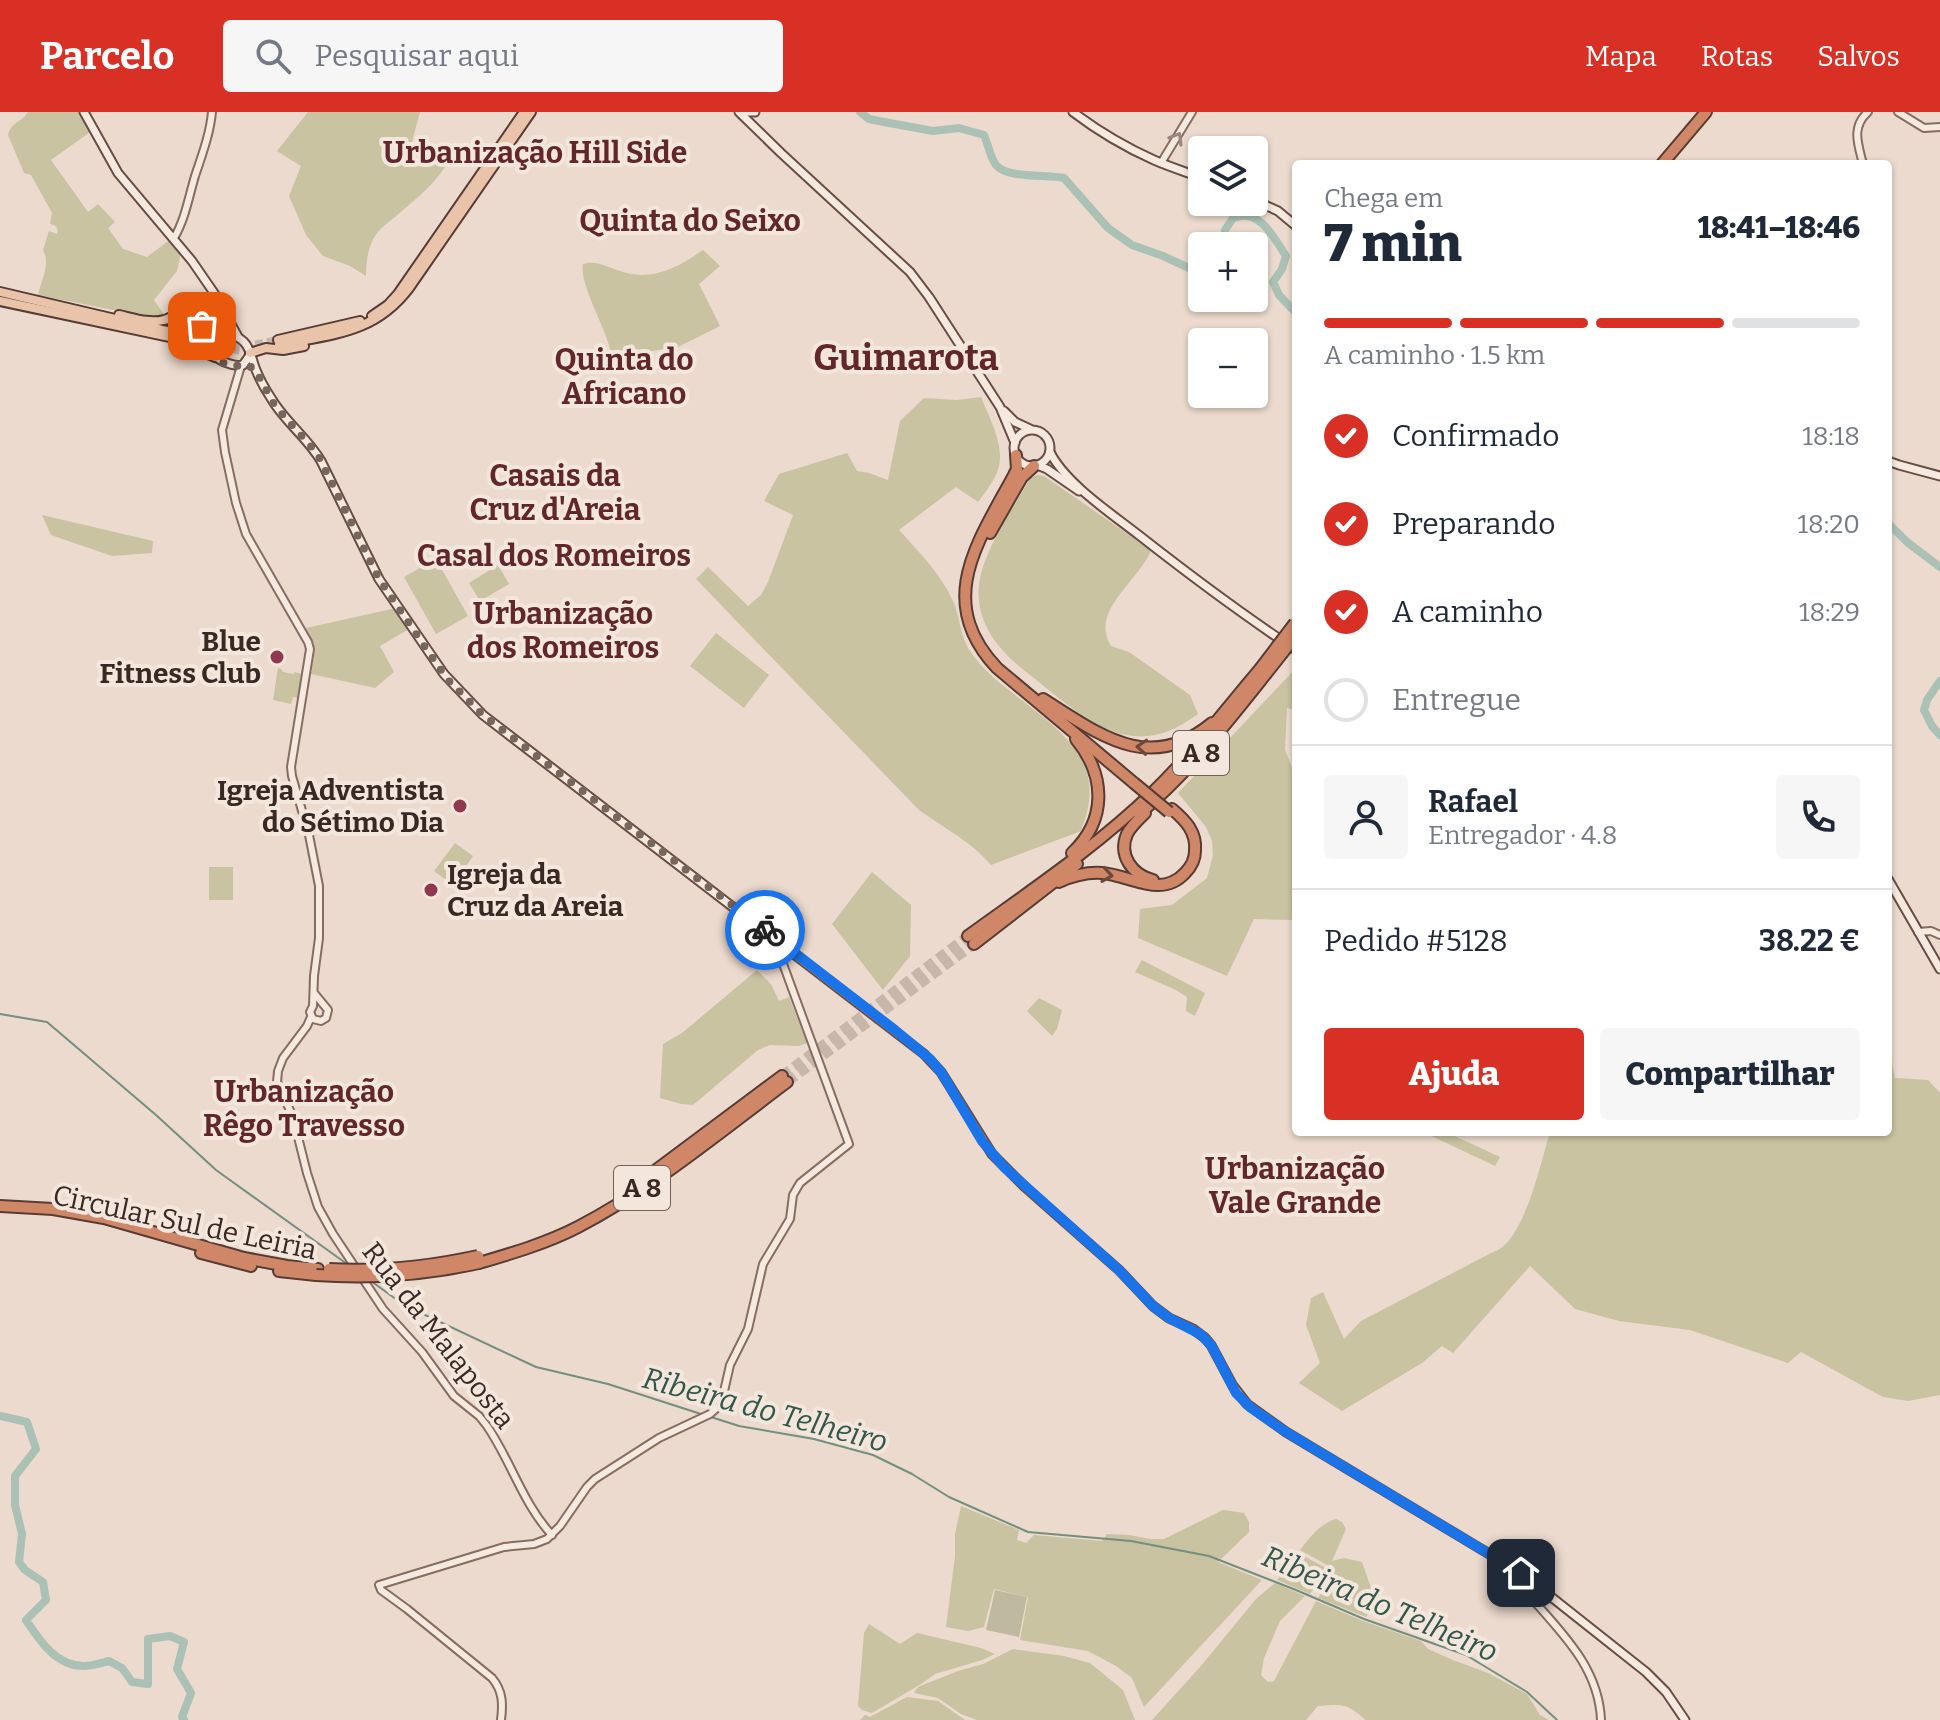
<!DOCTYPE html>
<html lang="pt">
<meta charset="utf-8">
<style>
:root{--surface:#fff;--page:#f6f6f7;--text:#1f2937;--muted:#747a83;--line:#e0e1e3;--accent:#d93025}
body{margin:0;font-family:Bitter,serif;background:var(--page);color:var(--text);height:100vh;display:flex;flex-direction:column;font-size:30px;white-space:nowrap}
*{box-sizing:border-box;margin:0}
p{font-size:26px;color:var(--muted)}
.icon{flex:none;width:44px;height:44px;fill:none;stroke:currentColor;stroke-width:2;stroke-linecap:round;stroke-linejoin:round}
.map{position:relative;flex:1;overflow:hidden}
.details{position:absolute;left:1292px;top:48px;width:600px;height:976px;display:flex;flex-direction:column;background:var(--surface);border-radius:8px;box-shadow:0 2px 6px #0004}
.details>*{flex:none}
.buttons{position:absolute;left:1188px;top:24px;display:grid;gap:16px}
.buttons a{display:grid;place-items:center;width:80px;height:80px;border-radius:8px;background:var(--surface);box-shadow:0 2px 6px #0004;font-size:40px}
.pin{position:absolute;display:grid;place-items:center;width:68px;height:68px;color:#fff;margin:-34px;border-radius:16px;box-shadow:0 4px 12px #0006}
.courier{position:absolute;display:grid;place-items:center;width:80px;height:80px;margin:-40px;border:6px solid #1a73e8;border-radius:50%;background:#fff;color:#222;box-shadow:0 2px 10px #0007}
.summary em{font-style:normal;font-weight:800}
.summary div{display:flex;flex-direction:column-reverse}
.summary{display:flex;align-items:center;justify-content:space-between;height:136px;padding:0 32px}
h1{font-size:52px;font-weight:800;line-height:60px}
.bar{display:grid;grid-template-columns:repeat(4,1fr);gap:12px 8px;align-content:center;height:96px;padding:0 32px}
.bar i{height:10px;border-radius:6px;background:var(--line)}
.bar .current{background:var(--accent)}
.bar p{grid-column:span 4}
.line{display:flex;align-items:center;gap:20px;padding:0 32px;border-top:2px solid var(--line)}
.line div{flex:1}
.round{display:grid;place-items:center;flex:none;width:84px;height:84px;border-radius:8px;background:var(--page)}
ol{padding:0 32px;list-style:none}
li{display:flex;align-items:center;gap:24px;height:88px}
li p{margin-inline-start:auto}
li .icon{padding:8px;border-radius:50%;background:var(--accent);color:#fff;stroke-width:4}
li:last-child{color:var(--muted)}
li i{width:44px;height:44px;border:4px solid var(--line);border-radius:50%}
.cta{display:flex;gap:16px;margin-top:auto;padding:16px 32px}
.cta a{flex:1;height:92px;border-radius:8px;background:var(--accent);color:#fff;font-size:32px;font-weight:800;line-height:92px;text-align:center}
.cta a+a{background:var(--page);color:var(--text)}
header{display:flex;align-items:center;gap:48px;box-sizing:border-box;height:112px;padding:0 40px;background:var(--accent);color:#fff}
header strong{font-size:38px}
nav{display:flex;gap:44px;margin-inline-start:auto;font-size:28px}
.search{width:560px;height:72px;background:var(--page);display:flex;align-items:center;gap:20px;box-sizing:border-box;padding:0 28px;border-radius:8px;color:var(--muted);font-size:30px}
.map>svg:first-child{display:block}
.green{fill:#c9c3a1}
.cemetery{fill:#bfba9f}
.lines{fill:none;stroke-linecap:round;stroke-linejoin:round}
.stream{stroke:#738f80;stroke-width:2}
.river{stroke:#acc1b5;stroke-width:8}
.primary-tunnel{stroke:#c7b6ab;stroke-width:8;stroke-dasharray:8 4;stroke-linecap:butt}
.motorway-tunnel{stroke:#c7b6ab;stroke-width:10;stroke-dasharray:10 5;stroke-linecap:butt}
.tertiary-casing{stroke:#876c62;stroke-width:10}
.secondary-casing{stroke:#694d45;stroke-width:11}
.primary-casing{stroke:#563c35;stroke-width:12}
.motorway-casing{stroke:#563c35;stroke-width:14}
.tertiary{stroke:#f6e9df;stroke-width:6}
.secondary{stroke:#f6e9df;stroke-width:7}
.primary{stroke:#e9c4aa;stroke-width:8}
.motorway{stroke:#d08768;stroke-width:10}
.motorway-bridge-casing{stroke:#563c35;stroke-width:14;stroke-linecap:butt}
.motorway-bridge{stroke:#d08768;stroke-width:10}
.oneway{stroke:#988881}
.oneway2{stroke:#6e493b}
.done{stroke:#77665e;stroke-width:8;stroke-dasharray:0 14.4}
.route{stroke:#1a73e8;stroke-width:10}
.poi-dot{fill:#903850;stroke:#f3e6dc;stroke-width:3}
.labels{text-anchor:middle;stroke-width:8;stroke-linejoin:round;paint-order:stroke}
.shield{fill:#f3e6dc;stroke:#71615a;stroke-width:2}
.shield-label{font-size:26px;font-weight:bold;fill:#392823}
.poi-label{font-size:28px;font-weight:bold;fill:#392823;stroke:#f3e6dc;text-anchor:end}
.street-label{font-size:28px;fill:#392823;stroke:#f3e6dc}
.neighbourhood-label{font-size:30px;font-weight:bold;fill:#62272a;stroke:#f3e6dc}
.water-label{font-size:30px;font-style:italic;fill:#34574c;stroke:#f3e6dc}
.district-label{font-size:36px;font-weight:bold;fill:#62272a;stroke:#f3e6dc}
</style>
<header>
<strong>Parcelo</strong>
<div class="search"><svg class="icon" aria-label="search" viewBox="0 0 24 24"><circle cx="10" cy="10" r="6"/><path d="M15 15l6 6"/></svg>Pesquisar aqui</div>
<nav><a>Mapa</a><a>Rotas</a><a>Salvos</a></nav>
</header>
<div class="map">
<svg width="1940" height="1608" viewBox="0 0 1940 1608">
<rect width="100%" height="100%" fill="#ebdacd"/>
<g class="green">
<path d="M28,0H79L90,20L51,48L88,100L98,92L115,110L108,116L123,137L147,145L171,127L181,140L177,159L154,188L166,205H148L38,183C41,169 51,151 43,138L49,119L57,122L58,119L56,114L50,112L52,101L31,63L24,61L8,23C11,10 22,10 28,0Z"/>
<path d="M308,0H420L412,30L451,43C440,69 417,86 396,104C390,109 382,115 377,121C368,133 366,149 366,164L350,154L323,144L306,123L289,84L301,54L277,39Z"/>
<path d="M703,138L720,154L699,172L720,214L678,235L612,245C608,218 579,174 583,152C596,148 607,155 620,159C652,170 677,156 703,138Z"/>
<path d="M981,285C990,308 1008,338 996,363C991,373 984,382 978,390L956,375L899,418C919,440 942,463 954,491C961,510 960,525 972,542C1007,592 1103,621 1088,695C1087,703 1083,711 1081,719L991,753C969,727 944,717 918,697L696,467L708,455L748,494L761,483L768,470L793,403L764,389L779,362L847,341L857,359L869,361L888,368L900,309L924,286L957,288Z"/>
<path d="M1037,363L1044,364L1151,438C1139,470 1089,498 1111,534L1129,540L1190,583L1198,602C1182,613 1168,622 1148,624C1108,629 1069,594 1040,571C1026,560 1010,548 999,534C988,521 981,506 979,489C974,448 1012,401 1030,366Z"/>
<polygon points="42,403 153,429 152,441 112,444 51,423"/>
<polygon points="436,447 468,504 436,522 404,465"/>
<polygon points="498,453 509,472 480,489 469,471"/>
<polygon points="396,496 409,517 380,534 394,560 375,576 311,562 315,537 306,516"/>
<polygon points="716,521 769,563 744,596 690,554"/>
<polygon points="278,556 281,557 283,560 293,562 295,560 302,562 298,586 293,585 291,592 273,588"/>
<polygon points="1296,556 1296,598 1287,596 1285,638 1296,665 1296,808 1254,807 1227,864 1138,826 1140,797 1172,793 1207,766 1213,743 1212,729 1206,715 1178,681"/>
<polygon points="455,731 473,744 453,773 434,759"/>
<rect x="209" y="755" width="24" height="33"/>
<polygon points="872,760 911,793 910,844 883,878 832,812"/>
<polygon points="1142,848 1205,881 1195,904 1186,899 1187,885 1176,878 1135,860"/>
<polygon points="757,858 771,872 779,889 789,885 807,931 799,934 770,933 758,938 693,993 681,992 660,986 663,932 682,921"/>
<polygon points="1039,886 1062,898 1057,917 1052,924 1027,899"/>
<path d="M1888,934L1895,966L1928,968L1940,981V1283L1908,1289L1883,1285L1801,1240L1788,1251L1690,1218L1619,1209L1575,1197L1530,1154L1453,1241L1442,1234L1422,1251L1342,1299L1299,1271L1320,1251L1306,1213L1311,1186L1323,1180L1344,1227L1361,1209L1493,1140C1524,1132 1541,1049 1550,1020H1888Z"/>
<polygon points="1423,1020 1446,1020 1500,1045 1495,1054"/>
<polygon points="961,1394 1019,1418 1017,1428 1026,1431 1034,1423 1102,1429 1107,1422 1129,1423 1150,1427 1164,1427 1223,1398 1244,1401 1249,1410 1249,1420 1218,1450 1262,1468 1144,1595 1132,1566 1116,1554 1088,1539 1020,1528 1028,1485 994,1477 984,1515 968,1519 946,1515 955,1444 955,1422"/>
<path d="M1336,1407L1342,1410L1346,1417L1332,1449L1344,1446L1362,1450L1371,1476L1369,1488L1373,1495L1366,1505L1318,1486L1328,1471L1332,1452L1329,1454L1300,1438C1310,1425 1320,1412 1336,1407Z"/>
<polygon points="1298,1441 1328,1457 1310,1482 1277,1468"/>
<path d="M1275,1471L1305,1484L1280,1509L1264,1546L1261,1563L1268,1570L1274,1569L1316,1489L1363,1509L1421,1529L1428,1537L1453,1548L1488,1561L1527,1582L1540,1603L1549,1608H1366C1346,1591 1344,1592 1318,1594L1306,1608H1152L1200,1555L1256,1487Z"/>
<polygon points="869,1512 900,1532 917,1521 981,1536 995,1542 982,1548 935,1562 921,1572 872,1601 862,1598 858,1594 864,1521"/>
<polygon points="1013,1537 1064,1544 1090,1551 1123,1578 1135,1608 977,1608 961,1602 938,1586 914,1581 918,1575 958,1559 983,1552"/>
<polygon points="907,1585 938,1589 965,1608 860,1608 865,1603 870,1605"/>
</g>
<polygon class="cemetery" points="995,1478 1027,1485 1019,1525 986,1518"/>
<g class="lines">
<g class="stream">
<polyline points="0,902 47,910 156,1003 216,1058 347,1152"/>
<polyline points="371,1169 404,1193 536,1255 608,1272 704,1303"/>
<polyline points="711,1305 739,1314 814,1327 873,1343 912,1362 949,1385 1028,1420 1131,1429 1209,1444 1296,1478 1364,1507 1466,1543 1527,1580 1557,1608"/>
</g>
<g class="river">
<path d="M860,0L869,7L884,10L933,19L959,16L984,23C988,32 990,45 996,53C1007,67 1048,62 1064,66L1108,116L1132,133L1163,144L1189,156L1202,155"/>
<path d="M1223,134L1225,118L1233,106C1237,105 1242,103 1247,104C1265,106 1277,131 1286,144L1282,157L1273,170L1279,183L1296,201"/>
<polyline points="1888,411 1907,430 1940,455"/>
<polyline points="1940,569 1927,588 1924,598 1932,614 1940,623"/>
<path d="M0,1304L27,1310L36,1337L15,1364V1393L22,1422L19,1450L25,1458L43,1470L46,1488L26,1508C40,1529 56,1554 84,1554C92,1554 101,1551 109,1549L122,1556L132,1570L148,1572V1527L170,1524L184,1530L177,1557L191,1581L182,1605L184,1608"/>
</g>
<g class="primary-tunnel">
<polyline points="208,227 248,234 278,228"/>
<polyline points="208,233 242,239"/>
</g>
<g class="motorway-tunnel">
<polyline points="782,964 968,824"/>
<polyline points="787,970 974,832"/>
</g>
<g class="tertiary-casing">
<g id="tertiary">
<polyline points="1898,0 1924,16 1940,15"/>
<polyline points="1161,51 1192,0"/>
<path d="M1863,52C1858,32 1851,15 1868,0"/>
<path d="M174,126C185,108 189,84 195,64C202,43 210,22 212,0"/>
<polyline points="241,254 222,318 225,340 236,391 246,422 308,530 310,537 291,655 292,664 309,723 319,774 319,826 314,864 313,894 310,900 313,907 321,909 326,906 328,898 314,881"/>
<polyline points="1918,820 1931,819 1940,823"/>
<path d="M311,905L307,914L283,946L278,959L277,970L293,1005L307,1061L318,1095L333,1122L383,1197L422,1240L454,1284L479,1304L487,1314C511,1349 523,1392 552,1423"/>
<path d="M1534,1489C1565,1524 1599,1558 1601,1608"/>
<path d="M501,1608C503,1592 503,1579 492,1566L407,1497L381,1478L379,1473L504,1435L534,1432L547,1427L560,1414L587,1375L595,1367L659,1326L710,1302L718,1295L722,1288L730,1253L748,1217L763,1152L790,1107L793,1083L800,1071L849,1032L779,841L778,836L781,831"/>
</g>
</g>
<g class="secondary-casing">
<g id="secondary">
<polyline points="84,0 118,61 192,149 214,181 238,225"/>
<polyline points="739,0 781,41 910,160 929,185 1000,295 1015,331"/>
<polyline points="742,0 755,0"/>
<path d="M1073,0C1098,19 1125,35 1154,48C1170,55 1186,60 1202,66"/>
<polyline points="1254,88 1278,99 1296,114"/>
<path d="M250,243L243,253C231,256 200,243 216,227C224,219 237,223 244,230C251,237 252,249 256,258C260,268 265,277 271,286C284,309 307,325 321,349L379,467L444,562L483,603L924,942L941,960L992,1042L1025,1075L1119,1158L1153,1194L1169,1206L1193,1217L1205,1226L1211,1233L1233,1274L1247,1292L1286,1320L1521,1461L1646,1560L1666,1580L1685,1608"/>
<polyline points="1004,299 1015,310 1030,317"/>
<circle cx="1032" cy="336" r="18"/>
<path d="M1050,340C1065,371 1112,402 1140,424C1191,464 1242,502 1296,538"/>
<polyline points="1888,349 1899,353 1940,364"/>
<polyline points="1037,353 1047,357 1079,379"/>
<polyline points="1888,767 1940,857"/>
<polyline points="1531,1468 1527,1477 1534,1489"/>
</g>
</g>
<g class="primary-casing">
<g id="primary">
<polyline points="0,180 162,218 204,226"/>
<polyline points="0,189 207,233"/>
<polyline points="190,200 181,205 180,211 182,216 193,221"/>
<path d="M119,203C133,206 150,212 164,208C176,205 180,196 193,195C207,203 203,215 220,224"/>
<polyline points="372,204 388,193 398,182 524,0"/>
<polyline points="278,228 360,209"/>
<path d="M279,233C332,222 374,222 409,176L531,0"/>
<polyline points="192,235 215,245"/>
<polyline points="250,241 266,236 283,238 304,234"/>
</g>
</g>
<g class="motorway-casing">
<g id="motorway">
<polyline points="1662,52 1706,0"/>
<path d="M1016,343L1017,357L1014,363C978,430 934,489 997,556L1134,671"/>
<polyline points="990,421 1022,365 1034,354"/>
<path d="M1043,587C1099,622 1149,663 1212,611"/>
<path d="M1145,701C1138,708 1131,714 1127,722C1118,743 1132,763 1153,768"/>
<path d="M1139,702C1187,662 1226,612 1265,563"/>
<path d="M1072,741C1107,708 1106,664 1076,627"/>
<path d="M1059,770C1072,764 1087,760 1102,761C1130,763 1161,787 1185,761C1191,755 1195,747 1195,739C1197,720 1185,708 1172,697"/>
<path d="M968,824C1030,779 1096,735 1151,682C1192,643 1224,599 1260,557"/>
<polyline points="974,832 1077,752"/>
<polyline points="652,1061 782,964"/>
<polyline points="0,1094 53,1097 104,1106 244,1146 287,1154 318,1157"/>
<polyline points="201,1141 251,1154"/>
<path d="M479,1151C513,1141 547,1131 578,1115C653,1076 720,1020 787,970"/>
<polyline points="279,1159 316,1163"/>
</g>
</g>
<use href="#tertiary" class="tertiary"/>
<use href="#secondary" class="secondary"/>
<use href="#primary" class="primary"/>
<use href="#motorway" class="motorway"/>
<g class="motorway-bridge-casing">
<g id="motorway-bridge">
<polyline points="1260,557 1295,511"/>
<polyline points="1265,563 1296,524"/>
<polyline points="1134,671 1169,700"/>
<path d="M329,1157C380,1160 428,1155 478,1144"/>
<path d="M316,1163C372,1167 425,1163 479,1151"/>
</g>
</g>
<use href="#motorway-bridge" class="motorway-bridge"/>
</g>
<defs><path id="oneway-chevron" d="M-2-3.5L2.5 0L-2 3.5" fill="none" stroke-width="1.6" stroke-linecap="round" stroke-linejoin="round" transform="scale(2)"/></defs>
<use class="oneway" href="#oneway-chevron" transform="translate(1177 26) rotate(-59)"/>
<g class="oneway2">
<use href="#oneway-chevron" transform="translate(1142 635) rotate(-176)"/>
<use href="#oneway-chevron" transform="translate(1107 763) rotate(9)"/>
</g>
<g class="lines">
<path class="done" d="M202,214C212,232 216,262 244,252L255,257L275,294L317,341L379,467L429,541L448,568L483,603L765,818"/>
<polyline class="route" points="765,818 895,918 930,947 941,960 982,1029 1004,1055 1119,1158 1153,1194 1169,1206 1200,1222 1211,1233 1236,1281 1251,1296 1286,1320 1521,1461"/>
</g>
<g class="poi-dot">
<circle cx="277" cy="545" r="8"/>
<circle cx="460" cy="694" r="8"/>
<circle cx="431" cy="778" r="8"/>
</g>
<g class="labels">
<g class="shield">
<rect x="1173" y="619" width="56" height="44" rx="6"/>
<rect x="614" y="1054" width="56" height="44" rx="6"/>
</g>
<g class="shield-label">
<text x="1201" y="650">A 8</text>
<text x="642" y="1085">A 8</text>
</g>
<g class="poi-label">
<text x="261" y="539">Blue<tspan x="261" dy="32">Fitness Club</tspan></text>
<text x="444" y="688">Igreja Adventista<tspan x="444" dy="32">do Sétimo Dia</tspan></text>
<text x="447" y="772" text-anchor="start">Igreja da<tspan x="447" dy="32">Cruz da Areia</tspan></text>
</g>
<g class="street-label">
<text transform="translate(185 1110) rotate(12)" y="10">Circular Sul de Leiria</text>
<text transform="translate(439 1223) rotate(52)" y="10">Rua da Malaposta</text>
</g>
<g class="neighbourhood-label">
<text x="535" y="51">Urbanização Hill Side</text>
<text x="690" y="119">Quinta do Seixo</text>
<text x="624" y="258">Quinta do<tspan x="624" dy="34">Africano</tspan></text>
<text x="555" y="374">Casais da<tspan x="555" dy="34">Cruz d'Areia</tspan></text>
<text x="554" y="454">Casal dos Romeiros</text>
<text x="563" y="512">Urbanização<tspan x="563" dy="34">dos Romeiros</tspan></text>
<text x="304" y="990">Urbanização<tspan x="304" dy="34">Rêgo Travesso</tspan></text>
<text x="1295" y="1067">Urbanização<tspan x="1295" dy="34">Vale Grande</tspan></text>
</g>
<g class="water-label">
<text transform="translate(765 1298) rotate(15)" y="10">Ribeira do Telheiro</text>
<text transform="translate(1380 1492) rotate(23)" y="10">Ribeira do Telheiro</text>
</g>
<g class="district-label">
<text x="906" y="258">Guimarota</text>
</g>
</g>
</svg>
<div class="buttons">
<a><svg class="icon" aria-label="layers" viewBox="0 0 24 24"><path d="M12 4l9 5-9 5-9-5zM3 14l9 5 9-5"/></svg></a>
<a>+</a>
<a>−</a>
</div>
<div class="pin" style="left:202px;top:214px;background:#ea580c"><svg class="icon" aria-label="bag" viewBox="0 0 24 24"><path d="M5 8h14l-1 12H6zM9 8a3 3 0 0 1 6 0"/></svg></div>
<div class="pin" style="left:1521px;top:1461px;background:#1f2937"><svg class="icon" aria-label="home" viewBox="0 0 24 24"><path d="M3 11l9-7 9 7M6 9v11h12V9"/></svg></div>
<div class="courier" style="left:765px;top:818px"><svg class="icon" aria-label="bike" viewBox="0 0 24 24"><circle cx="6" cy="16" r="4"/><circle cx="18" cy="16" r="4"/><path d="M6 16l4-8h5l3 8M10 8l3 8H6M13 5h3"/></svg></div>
<section class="details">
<div class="summary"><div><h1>7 min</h1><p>Chega em</p></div><em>18:41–18:46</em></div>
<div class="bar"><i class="current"></i><i class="current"></i><i class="current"></i><i></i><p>A caminho · 1.5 km</p></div>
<ol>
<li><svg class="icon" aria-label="check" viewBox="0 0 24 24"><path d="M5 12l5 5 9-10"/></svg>Confirmado<p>18:18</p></li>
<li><svg class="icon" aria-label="check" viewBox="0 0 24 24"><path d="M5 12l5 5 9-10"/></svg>Preparando<p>18:20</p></li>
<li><svg class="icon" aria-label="check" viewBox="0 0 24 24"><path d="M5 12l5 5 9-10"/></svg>A caminho<p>18:29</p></li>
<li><i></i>Entregue</li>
</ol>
<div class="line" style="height:144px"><a class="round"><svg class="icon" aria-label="person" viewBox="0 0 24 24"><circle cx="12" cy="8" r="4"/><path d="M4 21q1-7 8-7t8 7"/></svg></a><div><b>Rafael</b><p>Entregador · 4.8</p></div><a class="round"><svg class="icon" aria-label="phone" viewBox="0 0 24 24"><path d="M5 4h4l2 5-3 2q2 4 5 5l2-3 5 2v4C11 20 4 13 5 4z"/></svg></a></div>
<div class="line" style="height:104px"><div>Pedido #5128</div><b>38.22 €</b></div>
<div class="cta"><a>Ajuda</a><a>Compartilhar</a></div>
</section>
</div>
